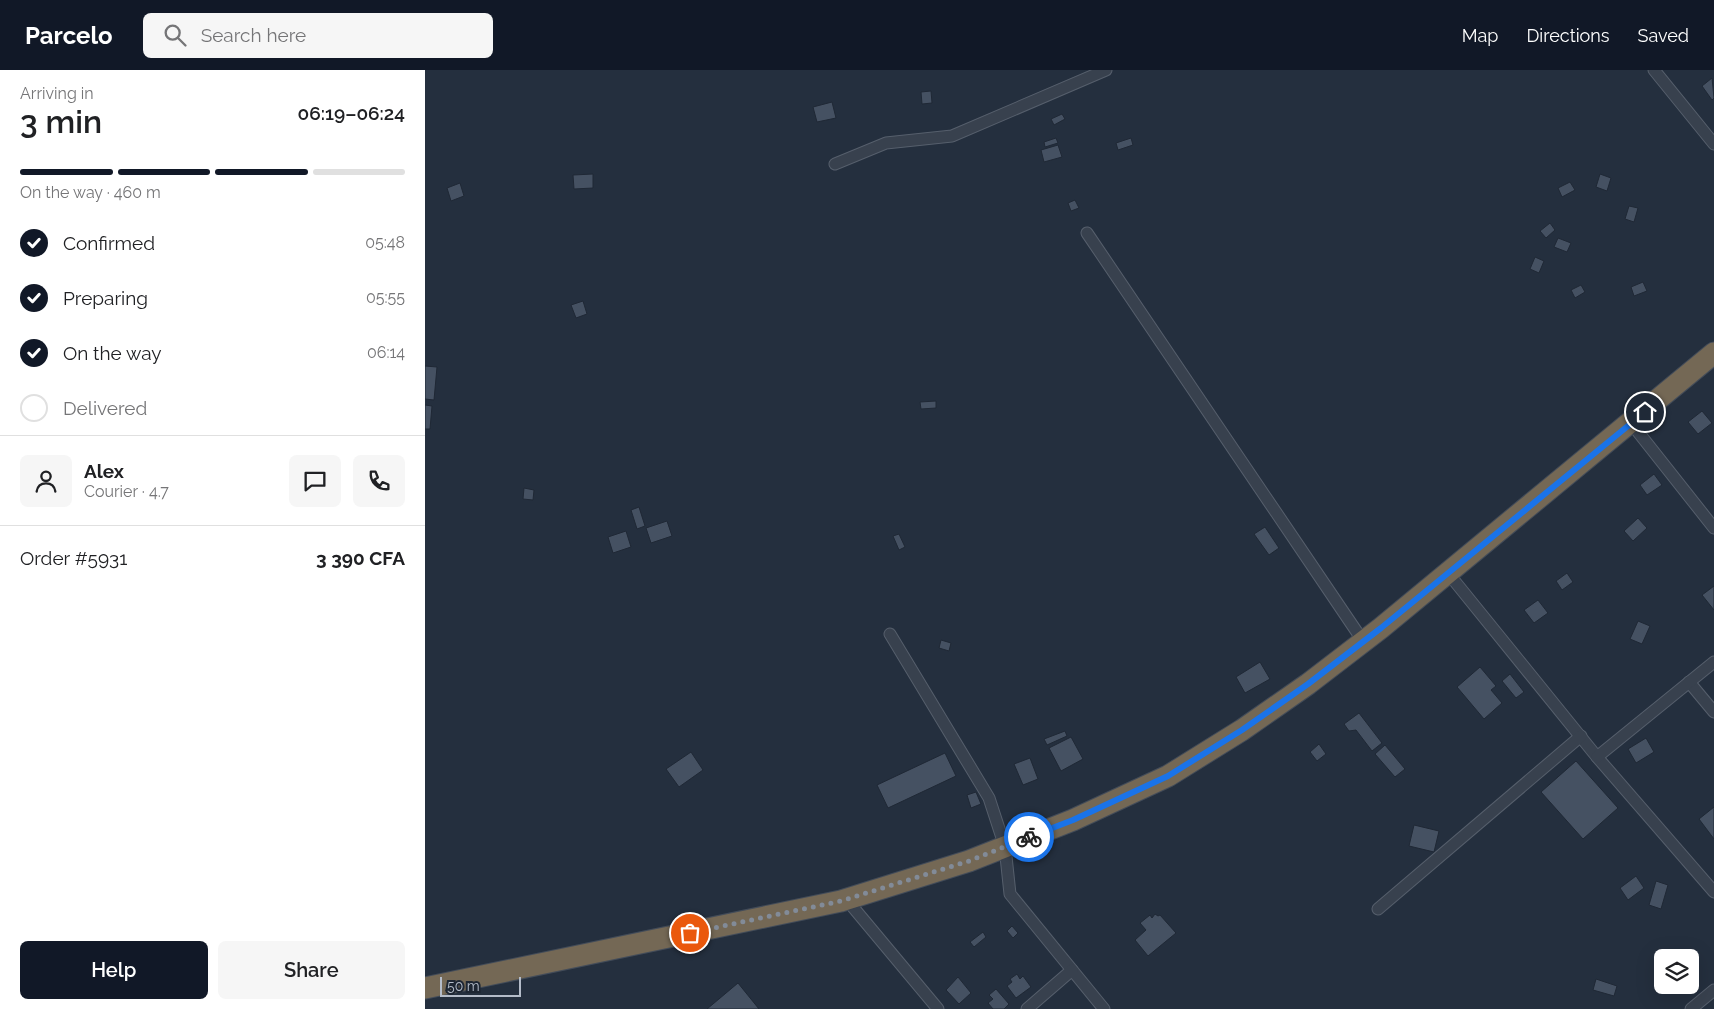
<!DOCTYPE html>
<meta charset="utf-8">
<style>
:root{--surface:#fff;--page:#f6f6f6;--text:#202124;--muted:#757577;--line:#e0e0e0;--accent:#111827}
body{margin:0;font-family:Raleway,sans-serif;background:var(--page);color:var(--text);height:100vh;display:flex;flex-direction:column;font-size:19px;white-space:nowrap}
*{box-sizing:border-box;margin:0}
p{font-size:16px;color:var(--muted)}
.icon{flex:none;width:28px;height:28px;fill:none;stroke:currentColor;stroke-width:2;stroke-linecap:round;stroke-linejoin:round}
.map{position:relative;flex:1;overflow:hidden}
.side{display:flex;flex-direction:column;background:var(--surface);width:425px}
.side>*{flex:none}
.fabs{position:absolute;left:1229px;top:879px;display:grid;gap:10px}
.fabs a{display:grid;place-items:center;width:45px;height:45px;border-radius:8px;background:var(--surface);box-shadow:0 5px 20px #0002;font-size:25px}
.scale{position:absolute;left:15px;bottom:12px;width:81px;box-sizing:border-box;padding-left:5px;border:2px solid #b4bcc9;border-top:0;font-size:14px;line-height:18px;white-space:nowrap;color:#b4bcc9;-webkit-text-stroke:4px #1d2633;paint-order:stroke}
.pin{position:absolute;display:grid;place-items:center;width:42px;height:42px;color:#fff;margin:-21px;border:2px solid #fff;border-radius:50%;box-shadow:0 1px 5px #0007}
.courier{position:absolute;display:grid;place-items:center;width:50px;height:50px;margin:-25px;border:4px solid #1a73e8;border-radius:50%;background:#fff;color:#222;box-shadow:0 1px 6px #0007}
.summary em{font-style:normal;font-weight:600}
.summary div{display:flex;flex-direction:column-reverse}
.summary{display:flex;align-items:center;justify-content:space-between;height:85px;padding:0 20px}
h1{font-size:32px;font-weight:600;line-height:38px}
.bar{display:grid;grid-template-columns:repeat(4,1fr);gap:8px 5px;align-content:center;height:60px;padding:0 20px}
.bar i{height:6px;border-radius:4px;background:var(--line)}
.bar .active{background:var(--accent)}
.bar p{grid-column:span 4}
.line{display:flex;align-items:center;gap:12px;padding:0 20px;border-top:1px solid var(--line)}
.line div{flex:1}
.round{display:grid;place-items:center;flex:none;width:52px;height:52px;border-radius:8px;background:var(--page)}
ol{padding:0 20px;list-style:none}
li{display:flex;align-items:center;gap:15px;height:55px}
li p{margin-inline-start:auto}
li .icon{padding:5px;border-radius:50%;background:var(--accent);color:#fff;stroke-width:4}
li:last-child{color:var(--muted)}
li i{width:28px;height:28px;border:2px solid var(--line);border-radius:50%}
.action{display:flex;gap:10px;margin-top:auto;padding:10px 20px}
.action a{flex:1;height:58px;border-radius:8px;background:var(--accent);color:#fff;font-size:20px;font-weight:600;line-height:58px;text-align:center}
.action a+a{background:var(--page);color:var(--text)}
header{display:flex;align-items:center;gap:30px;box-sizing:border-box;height:70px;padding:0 25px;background:var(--accent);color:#fff}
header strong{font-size:24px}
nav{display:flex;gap:28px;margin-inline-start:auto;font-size:18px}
.search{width:350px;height:45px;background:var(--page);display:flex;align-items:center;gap:12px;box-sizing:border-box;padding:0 18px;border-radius:8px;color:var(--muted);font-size:19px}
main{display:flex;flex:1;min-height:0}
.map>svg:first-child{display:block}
.building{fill:#455162;stroke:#1f2835}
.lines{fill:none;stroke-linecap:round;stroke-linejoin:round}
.street-casing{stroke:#565f6c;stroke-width:13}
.highway-casing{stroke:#434c59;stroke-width:23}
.street{stroke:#38414e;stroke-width:11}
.highway{stroke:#746855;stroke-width:21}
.done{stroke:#828b98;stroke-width:5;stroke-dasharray:0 9}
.route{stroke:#1a73e8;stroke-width:6}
</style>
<header>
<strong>Parcelo</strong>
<div class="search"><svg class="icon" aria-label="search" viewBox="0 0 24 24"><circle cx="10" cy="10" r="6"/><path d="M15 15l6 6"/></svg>Search here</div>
<nav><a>Map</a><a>Directions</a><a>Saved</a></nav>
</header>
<main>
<section class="side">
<div class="summary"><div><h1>3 min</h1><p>Arriving in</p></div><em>06:19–06:24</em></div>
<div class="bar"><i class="active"></i><i class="active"></i><i class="active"></i><i></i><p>On the way · 460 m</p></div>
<ol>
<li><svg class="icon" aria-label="check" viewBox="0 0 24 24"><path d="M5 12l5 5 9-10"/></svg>Confirmed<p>05:48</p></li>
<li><svg class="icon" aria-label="check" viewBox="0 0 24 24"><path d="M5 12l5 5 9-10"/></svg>Preparing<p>05:55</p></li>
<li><svg class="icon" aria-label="check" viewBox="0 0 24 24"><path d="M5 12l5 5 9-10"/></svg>On the way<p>06:14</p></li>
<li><i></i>Delivered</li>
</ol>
<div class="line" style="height:90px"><a class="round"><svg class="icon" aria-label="person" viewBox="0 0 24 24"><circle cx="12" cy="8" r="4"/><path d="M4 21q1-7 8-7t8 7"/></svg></a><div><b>Alex</b><p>Courier · 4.7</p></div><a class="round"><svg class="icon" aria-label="chat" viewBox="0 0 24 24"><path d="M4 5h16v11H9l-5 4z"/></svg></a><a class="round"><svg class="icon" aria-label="phone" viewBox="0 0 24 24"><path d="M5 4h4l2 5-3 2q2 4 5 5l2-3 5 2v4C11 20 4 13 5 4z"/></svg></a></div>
<div class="line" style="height:65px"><div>Order #5931</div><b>3 390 CFA</b></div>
<div class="action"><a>Help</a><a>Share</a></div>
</section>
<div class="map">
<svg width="1289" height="939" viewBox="0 0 1289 939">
<rect width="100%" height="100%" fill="#242f3e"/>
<g class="building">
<polygon points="1287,8 1289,28 1287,30 1277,16"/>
<polygon points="506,21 507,33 497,34 496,22"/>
<polygon points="407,32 411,48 392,52 388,37"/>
<polygon points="637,44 640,49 629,55 626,49"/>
<polygon points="631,68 633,73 620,77 619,72"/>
<polygon points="706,68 708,75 693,80 691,73"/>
<polygon points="633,75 637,87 619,92 616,80"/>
<polygon points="168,104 168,118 149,119 148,105"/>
<polygon points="1175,104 1186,108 1182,121 1171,117"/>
<polygon points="1145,112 1150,120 1137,127 1133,118"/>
<polygon points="35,113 39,126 26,131 22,118"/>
<polygon points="650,130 654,138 646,141 643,133"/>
<polygon points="1204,136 1213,138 1209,152 1200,149"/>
<polygon points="1125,153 1130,160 1121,168 1115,161"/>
<polygon points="1133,168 1146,173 1142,182 1129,177"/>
<polygon points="1110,187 1119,191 1114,203 1105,199"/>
<polygon points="1218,212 1222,221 1209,226 1206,217"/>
<polygon points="1156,215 1160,222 1150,228 1146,220"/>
<polygon points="158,231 162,244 151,248 146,235"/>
<polygon points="0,296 12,297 9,330 0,329"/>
<polygon points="511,331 511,338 496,339 495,332"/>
<polygon points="0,335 7,336 5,359 0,359"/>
<polygon points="1277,341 1287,353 1273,364 1263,352"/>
<polygon points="1229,404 1237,415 1222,425 1215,415"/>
<polygon points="99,418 109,420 108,430 98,429"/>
<polygon points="214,437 220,456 212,459 206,440"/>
<polygon points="1213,448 1222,458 1208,471 1199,461"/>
<polygon points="242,451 247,466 226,473 221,458"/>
<polygon points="840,457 854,478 844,485 829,464"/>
<polygon points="201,461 206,477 188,483 183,467"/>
<polygon points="474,464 480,477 474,480 468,466"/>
<polygon points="1142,503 1148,512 1137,520 1131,511"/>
<polygon points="1289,516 1289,540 1277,525"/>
<polygon points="1113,530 1123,543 1109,553 1099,540"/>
<polygon points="1213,551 1225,556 1217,574 1205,569"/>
<polygon points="516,570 526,573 524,581 514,578"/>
<polygon points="835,592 845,609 820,623 811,607"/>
<polygon points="1055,597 1071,616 1066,620 1077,633 1059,649 1032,617"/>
<polygon points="1085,604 1099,622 1091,628 1077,611"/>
<polygon points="934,643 957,673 947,681 931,660 924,661 919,654"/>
<polygon points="640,661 642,666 622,675 619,669"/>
<polygon points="646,667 658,689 636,701 624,678"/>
<polygon points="1221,668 1229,682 1211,693 1203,679"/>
<polygon points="894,674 901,684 892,691 885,682"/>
<polygon points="960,675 980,699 970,707 950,684"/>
<polygon points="266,682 278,700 254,717 241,699"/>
<polygon points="520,683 531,706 463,738 452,715"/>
<polygon points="605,688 613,709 598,715 589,694"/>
<polygon points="1151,691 1193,738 1158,769 1116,722"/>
<polygon points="551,722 556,734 546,738 542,725"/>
<polygon points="1289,737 1289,769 1274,749"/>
<polygon points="989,755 1014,761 1009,782 984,776"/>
<polygon points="1211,806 1219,818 1203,830 1195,818"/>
<polygon points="1231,811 1243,815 1236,839 1224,835"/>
<polygon points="730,844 733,846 735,845 751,863 723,886 710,870 721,860 715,853 725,845 727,848"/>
<polygon points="587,856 593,863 588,868 582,861"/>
<polygon points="558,862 561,867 549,877 545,872"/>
<polygon points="592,904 595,909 598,906 606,917 591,928 582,916 587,912 585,909"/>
<polygon points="533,907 546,923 534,934 521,920"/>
<polygon points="1171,909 1192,916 1189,926 1168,920"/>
<polygon points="313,913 334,939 282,939"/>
<polygon points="571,919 584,934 579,939 568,939 563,933 568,929 564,925"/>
</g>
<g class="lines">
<g class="street-casing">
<g id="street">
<polyline points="1229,0 1289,74"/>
<polyline points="410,94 461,73 527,66 681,0"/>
<polyline points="662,163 938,571"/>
<polyline points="1206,353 1289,458"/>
<polyline points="1023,503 1172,687 1289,822"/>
<polyline points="465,564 564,728 580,777 585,824 679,939"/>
<polyline points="1264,612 1289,642"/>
<polyline points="1172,687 1289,592"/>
<polyline points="422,830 513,939"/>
<polyline points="953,839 1156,666"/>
<polyline points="602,939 647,900"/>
<polyline points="1266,939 1289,920"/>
</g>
</g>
<g class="highway-casing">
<polyline id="highway" points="0,918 416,831 544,791 648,750 743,706 817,660 883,614 956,558 1289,283"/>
</g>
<use href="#street" class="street"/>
<use href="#highway" class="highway"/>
</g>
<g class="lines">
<polyline class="done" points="265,863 416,831 544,791 604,767"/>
<polyline class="route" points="604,767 648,750 743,706 817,660 883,614 956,558 1220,342"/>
</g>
</svg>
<div class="fabs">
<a><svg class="icon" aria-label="layers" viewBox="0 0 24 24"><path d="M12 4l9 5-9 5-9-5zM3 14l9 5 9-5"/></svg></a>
</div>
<div class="scale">50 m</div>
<div class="pin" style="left:265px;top:863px;background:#ea580c"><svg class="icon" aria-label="bag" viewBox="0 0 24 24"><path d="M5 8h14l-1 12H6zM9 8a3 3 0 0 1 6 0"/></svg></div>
<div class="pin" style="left:1220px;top:342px;background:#1f2937"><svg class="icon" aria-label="home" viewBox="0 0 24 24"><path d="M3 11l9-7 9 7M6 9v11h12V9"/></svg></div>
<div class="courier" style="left:604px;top:767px"><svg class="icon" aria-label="bike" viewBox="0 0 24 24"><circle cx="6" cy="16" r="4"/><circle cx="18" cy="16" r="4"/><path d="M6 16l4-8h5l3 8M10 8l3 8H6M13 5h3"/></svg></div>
</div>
</main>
